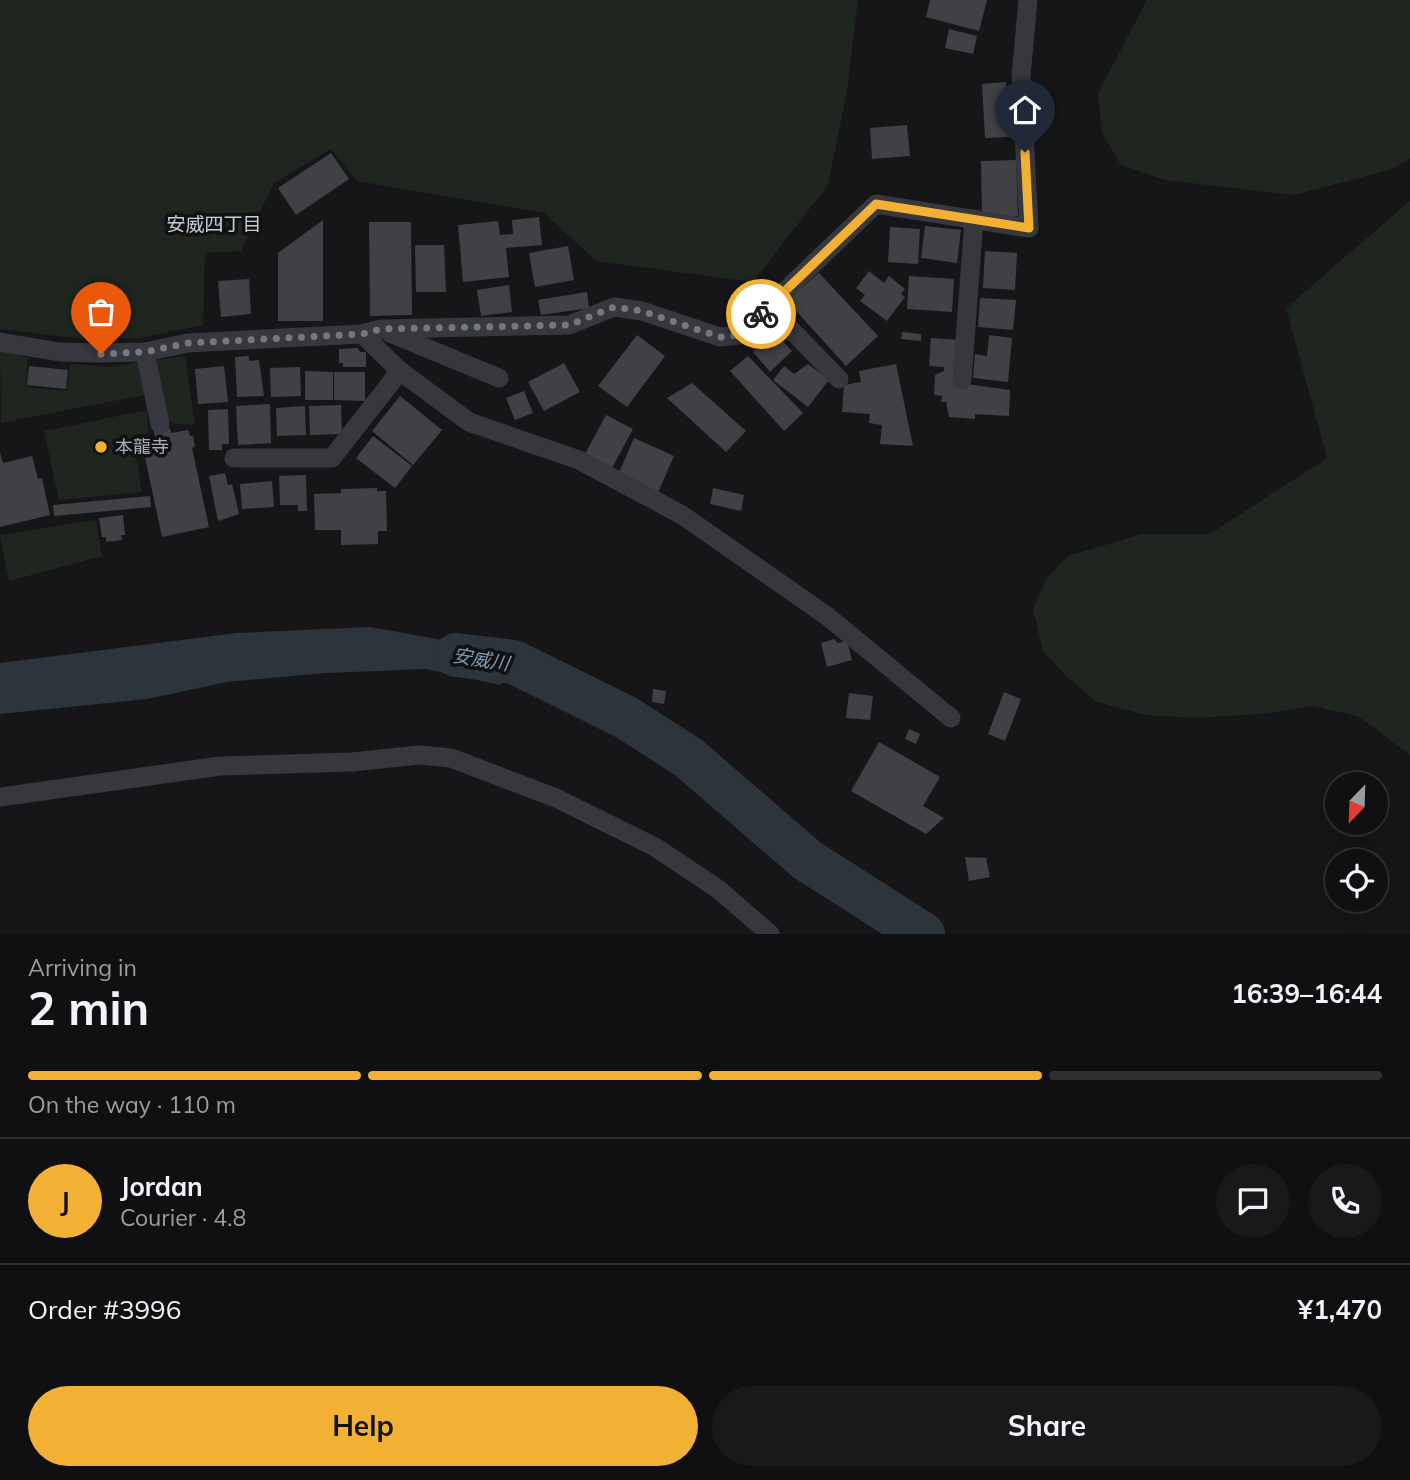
<!DOCTYPE html>
<meta charset="utf-8">
<style>
:root{--surface:#101012;--page:#19191b;--text:#f1f3f6;--muted:#9c9d9f;--line:#303032;--accent:#f2b134}
body{margin:0;font-family:Mulish,"Noto Sans JP",sans-serif;background:var(--page);color:var(--text);height:100vh;display:flex;flex-direction:column;font-size:26px;white-space:nowrap}
*{box-sizing:border-box;margin:0}
p{font-size:23px;color:var(--muted)}
.icon{flex:none;width:38px;height:38px;fill:none;stroke:currentColor;stroke-width:2;stroke-linecap:round;stroke-linejoin:round}
.map{position:relative;height:934px;overflow:hidden}
.panel{display:flex;flex-direction:column;background:var(--surface);flex:1}
.panel>*{flex:none}
.needle{width:46px;rotate:203deg}
.controls{position:absolute;left:1325px;top:772px;display:grid;gap:14px}
.controls a{display:grid;place-items:center;width:63px;height:63px;border-radius:50%;background:var(--surface);box-shadow:0 4px 18px #0003,0 0 0 2px var(--line);font-size:35px}
.pin{position:absolute;display:grid;place-items:center;width:60px;height:60px;color:#fff;margin:-72px -30px;border-radius:50% 50% 50% 0;rotate:-45deg;box-shadow:0 0 7px #0007}
.pin .icon{rotate:45deg}
.courier{position:absolute;display:grid;place-items:center;width:70px;height:70px;margin:-35px;border:5px solid #f2b134;border-radius:50%;background:#fff;color:#222;box-shadow:0 2px 9px #0007}
.overview em{font-style:normal;font-weight:700}
.overview div{display:flex;flex-direction:column-reverse}
.overview{display:flex;align-items:center;justify-content:space-between;height:119px;padding:0 28px}
h1{font-size:46px;font-weight:700;line-height:52px}
.bar{display:grid;grid-template-columns:repeat(4,1fr);gap:10px 7px;align-content:center;height:84px;padding:0 28px}
.bar i{height:9px;border-radius:5px;background:var(--line)}
.bar .on{background:var(--accent)}
.bar p{grid-column:span 4}
.line{display:flex;align-items:center;gap:18px;padding:0 28px;border-top:2px solid var(--line)}
.line div{flex:1}
.round{display:grid;place-items:center;flex:none;width:74px;height:74px;border-radius:37px;background:var(--page)}
.primary-button{display:flex;gap:14px;margin-top:auto;padding:14px 28px}
.primary-button a{flex:1;height:80px;border-radius:42px;background:var(--accent);color:#111;font-size:28px;font-weight:700;line-height:80px;text-align:center}
.primary-button a+a{background:var(--page);color:var(--text)}
.map>svg:first-child{display:block}
.green{fill:#1e261f}
.water{fill:#2c353c}
.lines{fill:none;stroke-linecap:round;stroke-linejoin:round}
.river{stroke:#2c353c;stroke-width:44}
.building{fill:#404145}
.street{stroke:#37383d;stroke-width:19}
.done{stroke:#757880;stroke-width:7;stroke-dasharray:0 12.6}
.route{stroke:#f2b134;stroke-width:9}
.poi-dot{fill:#f2b134;stroke:#111113;stroke-width:2.5}
.labels{text-anchor:middle;stroke-width:7;stroke-linejoin:round;paint-order:stroke}
.poi-label{font-size:18px;fill:#a8adb8;stroke:#111113;text-anchor:start}
.neighbourhood-label{font-size:19px;fill:#c9ccd4;stroke:#111113}
.water-label{font-size:19px;font-style:italic;fill:#7f9bb3;stroke:#111113}
</style>
<div class="map">
<svg width="1410" height="934" viewBox="0 0 1410 934">
<rect width="100%" height="100%" fill="#161618"/>
<g class="green">
<polygon points="0,0 858,0 847,91 828,185 753,282 596,261 544,213 357,181 331,149 274,183 241,251 205,253 203,325 139,338 82,339 0,329"/>
<polygon points="1147,0 1410,0 1410,158 1393,169 1294,195 1165,180 1121,165 1102,133 1098,93"/>
<polygon points="1410,201 1410,755 1358,716 1312,706 1263,714 1193,718 1146,715 1097,702 1067,677 1043,651 1033,609 1046,579 1068,556 1142,534 1210,534 1327,458 1286,308"/>
<polygon points="0,350 28,358 26,387 67,391 70,364 110,367 141,362 149,394 1,423"/>
<polygon points="185,356 195,425 175,424 166,419 150,361"/>
<polygon points="147,410 148,433 133,437 142,492 59,500 44,431"/>
<polygon points="96,520 102,556 9,581 0,535"/>
</g>
<polygon class="water" points="370,627 510,652 514,662 500,685 426,669 326,673 227,682 147,699 0,714 0,663 237,633"/>
<g class="lines">
<polyline class="river" points="456,655 514,662 627,718 689,758 807,860 923,934"/>
</g>
<g class="building">
<polygon points="930,0 987,0 979,31 926,17"/>
<polygon points="949,29 977,36 973,54 945,48"/>
<polygon points="1006,82 1009,137 985,138 982,84"/>
<polygon points="907,125 910,156 872,159 870,128"/>
<polygon points="331,153 349,179 296,215 278,188"/>
<polygon points="1016,160 1018,216 982,217 981,161"/>
<polygon points="539,217 542,245 506,248 509,277 463,282 458,225 498,221 500,235 513,234 512,220"/>
<polygon points="323,220 323,321 278,321 278,253"/>
<polygon points="369,222 411,222 412,315 370,316"/>
<polygon points="925,226 961,230 957,263 921,258"/>
<polygon points="890,227 920,229 918,264 888,262"/>
<polygon points="415,245 444,245 446,292 416,292"/>
<polygon points="568,246 574,280 535,287 529,253"/>
<polygon points="985,251 1017,253 1015,290 983,288"/>
<polygon points="869,271 884,283 889,276 905,289 901,294 905,297 887,321 860,301 865,295 856,288"/>
<polygon points="819,273 878,336 846,366 787,301"/>
<polygon points="909,276 954,279 952,312 907,309"/>
<polygon points="249,279 251,314 221,317 218,281"/>
<polygon points="509,285 512,312 481,316 477,290"/>
<polygon points="587,292 589,308 541,315 538,300"/>
<polygon points="980,298 1016,300 1013,330 978,327"/>
<polygon points="774,332 792,351 770,372 753,352"/>
<polygon points="902,332 921,334 921,341 901,339"/>
<polygon points="637,335 665,356 627,407 598,386"/>
<polygon points="989,335 1012,338 1008,382 973,378 975,354 987,356"/>
<polygon points="931,338 961,340 959,383 1010,390 1009,416 975,414 975,419 949,417 946,402 941,402 942,396 934,395 935,375 944,371 944,367 929,366"/>
<polygon points="358,348 360,352 366,352 366,367 343,367 343,363 339,363 339,349"/>
<polygon points="249,356 249,361 259,360 264,396 237,397 235,357"/>
<polygon points="748,356 803,413 784,431 730,371"/>
<polygon points="564,363 580,392 544,411 528,382"/>
<polygon points="808,364 829,380 808,407 773,380 784,366 794,374"/>
<polygon points="896,364 913,446 880,444 882,425 869,423 870,414 842,412 844,385 861,382 859,371"/>
<polygon points="29,366 68,370 66,389 27,385"/>
<polygon points="224,366 228,402 198,404 195,369"/>
<polygon points="300,367 301,396 271,397 270,368"/>
<polygon points="305,371 333,372 333,400 305,400"/>
<polygon points="334,372 365,372 365,401 334,400"/>
<polygon points="692,383 746,431 726,452 667,398"/>
<polygon points="524,391 533,413 515,420 506,398"/>
<polygon points="400,396 442,430 413,465 372,431"/>
<polygon points="270,404 271,443 238,445 236,406"/>
<polygon points="341,405 342,434 310,435 309,406"/>
<polygon points="305,406 306,435 277,436 276,408"/>
<polygon points="228,409 229,444 222,444 222,450 209,450 208,410"/>
<polygon points="606,415 633,429 611,470 584,456"/>
<polygon points="170,428 171,433 188,430 190,436 193,436 195,447 192,448 209,527 162,537 145,457 142,458 140,448 143,448 141,440 155,437 154,431"/>
<polygon points="373,436 412,466 395,488 356,458"/>
<polygon points="634,438 674,456 657,495 617,477"/>
<polygon points="0,452 3,463 32,456 38,479 42,478 50,515 0,527"/>
<polygon points="225,473 228,485 232,484 239,514 218,521 209,476"/>
<polygon points="306,475 307,511 298,511 298,505 280,505 279,476"/>
<polygon points="272,481 274,507 242,509 240,484"/>
<polygon points="377,488 377,491 386,491 387,531 378,531 378,544 341,545 341,530 315,530 314,494 341,493 341,489"/>
<polygon points="713,488 744,495 741,511 710,504"/>
<polygon points="150,496 151,507 54,516 53,505"/>
<polygon points="123,515 125,535 121,535 122,540 106,542 106,537 102,537 99,518"/>
<polygon points="834,639 838,643 847,641 852,660 827,667 821,643"/>
<polygon points="653,689 666,691 664,704 652,702"/>
<polygon points="1004,692 1021,699 1005,741 988,734"/>
<polygon points="849,693 873,696 870,720 846,718"/>
<polygon points="909,729 920,734 916,744 905,739"/>
<polygon points="879,742 940,777 923,806 944,818 926,834 851,791"/>
<polygon points="965,857 986,858 990,877 969,881"/>
</g>
<g class="lines">
<g class="street">
<polyline points="769,307 839,379"/>
<polyline points="390,333 499,378"/>
<polyline points="362,334 381,329 569,325 614,307 642,311 720,337 739,335 876,204 1029,228 1021,76 1028,0"/>
<polyline points="0,342 60,352 101,353 145,352 188,343 362,334 400,371 469,422 579,460 682,515 827,616 951,718"/>
<polyline points="145,352 160,424"/>
<polyline points="962,380 974,219"/>
<polyline points="234,458 332,458 400,371"/>
<polyline points="0,797 220,766 352,762 419,755 451,758 556,798 655,847 718,889 770,934"/>
</g>
</g>
<g class="lines">
<polyline class="done" points="101,354 145,352 188,343 362,334 381,329 569,325 614,307 642,311 720,337 739,335 761,314"/>
<polyline class="route" points="761,314 876,204 1029,228 1025,152"/>
</g>
<circle class="poi-dot" cx="101" cy="447" r="7"/>
<g class="labels">
<g class="poi-label">
<text x="115" y="453">本龍寺</text>
</g>
<g class="neighbourhood-label">
<text x="214" y="231">安威四丁目</text>
</g>
<g class="water-label">
<text transform="translate(481 659) rotate(9)" y="7">安威川</text>
</g>
</g>
</svg>
<div class="controls">
<a><svg class="needle" viewBox="-14 -14 28 28"><path d="M0-13l5 13h-10z" fill="#e53935"/><path d="M0 13l5-13h-10z" fill="#9c9d9f"/></svg></a>
<a><svg class="icon" aria-label="locate" viewBox="0 0 24 24"><circle cx="12" cy="12" r="6"/><path d="M12 2v4M12 18v4M2 12h4M18 12h4"/></svg></a>
</div>
<div class="pin" style="left:101px;top:354px;background:#ea580c"><svg class="icon" aria-label="bag" viewBox="0 0 24 24"><path d="M5 8h14l-1 12H6zM9 8a3 3 0 0 1 6 0"/></svg></div>
<div class="pin" style="left:1025px;top:152px;background:#1f2937"><svg class="icon" aria-label="home" viewBox="0 0 24 24"><path d="M3 11l9-7 9 7M6 9v11h12V9"/></svg></div>
<div class="courier" style="left:761px;top:314px"><svg class="icon" aria-label="bike" viewBox="0 0 24 24"><circle cx="6" cy="16" r="4"/><circle cx="18" cy="16" r="4"/><path d="M6 16l4-8h5l3 8M10 8l3 8H6M13 5h3"/></svg></div>
</div>
<section class="panel">
<div class="overview"><div><h1>2 min</h1><p>Arriving in</p></div><em>16:39–16:44</em></div>
<div class="bar"><i class="on"></i><i class="on"></i><i class="on"></i><i></i><p>On the way · 110 m</p></div>
<div class="line" style="height:126px"><b class="round" style="background:var(--accent);color:#111">J</b><div><b>Jordan</b><p>Courier · 4.8</p></div><a class="round"><svg class="icon" aria-label="chat" viewBox="0 0 24 24"><path d="M4 5h16v11H9l-5 4z"/></svg></a><a class="round"><svg class="icon" aria-label="phone" viewBox="0 0 24 24"><path d="M5 4h4l2 5-3 2q2 4 5 5l2-3 5 2v4C11 20 4 13 5 4z"/></svg></a></div>
<div class="line" style="height:91px"><div>Order #3996</div><b>¥1,470</b></div>
<div class="primary-button"><a>Help</a><a>Share</a></div>
</section>
